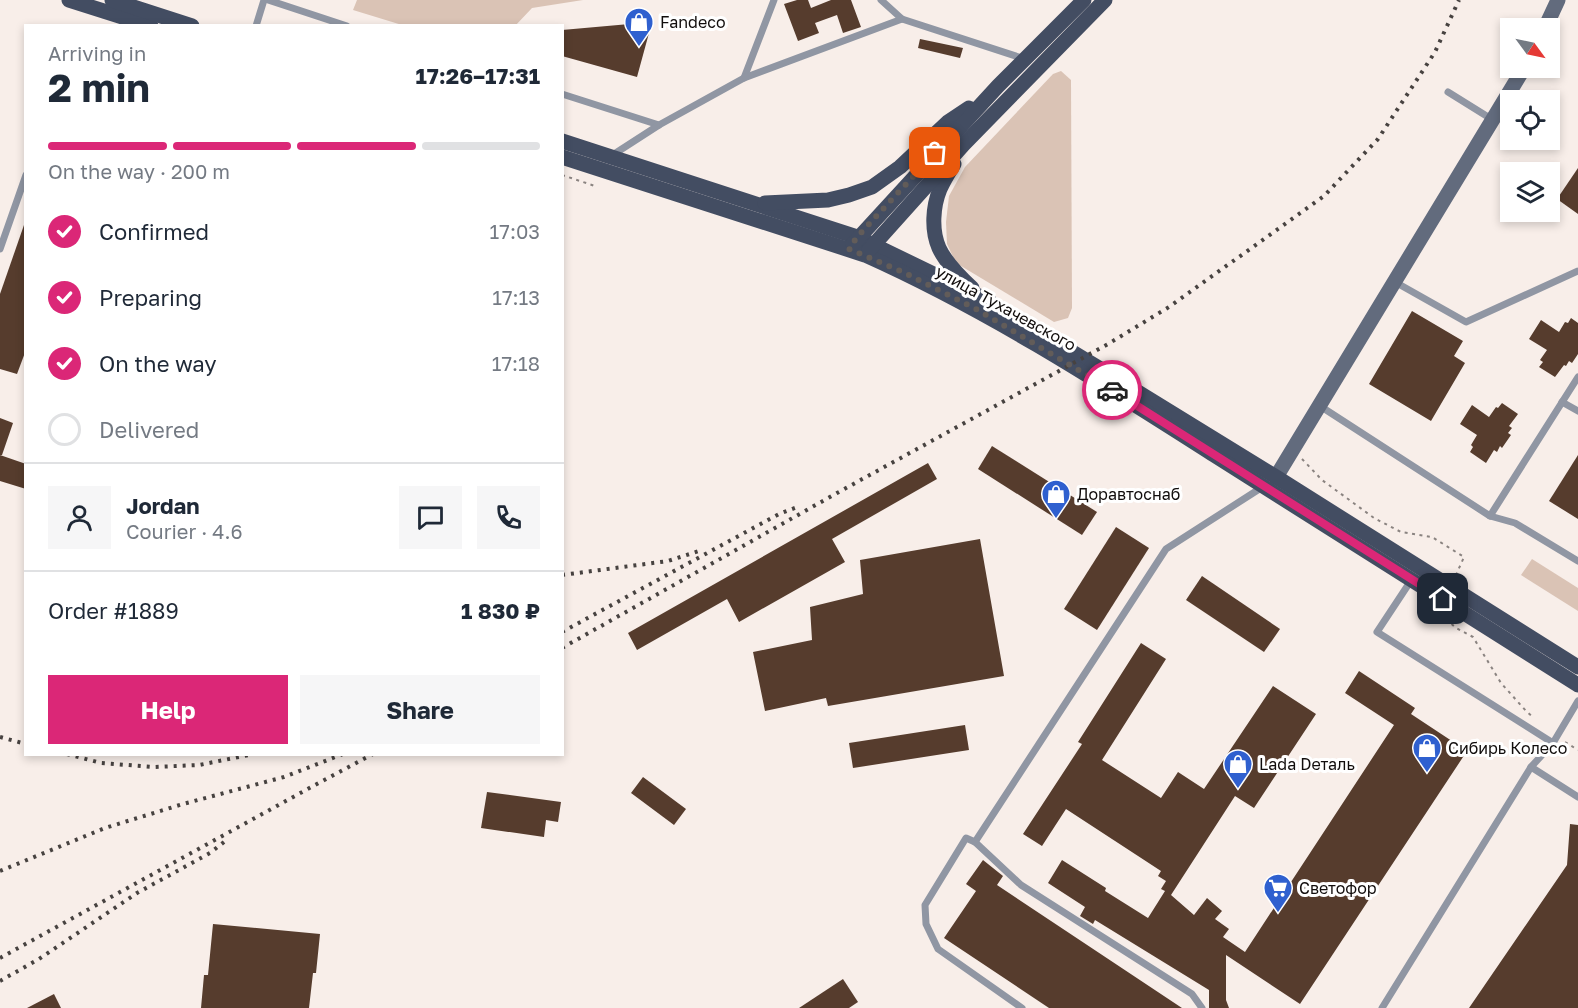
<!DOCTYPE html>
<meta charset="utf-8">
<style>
:root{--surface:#fff;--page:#f6f6f7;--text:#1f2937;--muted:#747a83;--line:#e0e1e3;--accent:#db2777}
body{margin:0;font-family:"Golos Text",sans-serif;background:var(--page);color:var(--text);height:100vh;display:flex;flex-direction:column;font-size:22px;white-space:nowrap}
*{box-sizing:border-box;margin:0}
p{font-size:20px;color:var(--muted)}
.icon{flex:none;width:33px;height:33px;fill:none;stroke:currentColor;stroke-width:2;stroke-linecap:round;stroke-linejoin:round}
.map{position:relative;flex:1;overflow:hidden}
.drawer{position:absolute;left:24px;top:24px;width:540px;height:732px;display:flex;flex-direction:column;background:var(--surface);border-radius:0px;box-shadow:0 3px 9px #0003}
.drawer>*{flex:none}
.needle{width:39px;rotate:123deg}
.buttons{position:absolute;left:1500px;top:18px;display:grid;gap:12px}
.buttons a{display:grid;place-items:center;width:60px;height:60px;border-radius:0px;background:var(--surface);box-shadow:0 3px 9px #0003;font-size:30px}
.pin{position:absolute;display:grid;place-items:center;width:51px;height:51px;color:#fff;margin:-26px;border-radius:12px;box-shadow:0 3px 9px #0006}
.courier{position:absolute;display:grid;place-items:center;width:60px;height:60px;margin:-30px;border:4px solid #db2777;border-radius:50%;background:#fff;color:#222;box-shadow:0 2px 8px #0007}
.headline em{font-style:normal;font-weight:700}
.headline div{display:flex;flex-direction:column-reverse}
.headline{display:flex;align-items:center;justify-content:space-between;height:102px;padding:0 24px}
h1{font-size:39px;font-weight:700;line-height:45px}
.bar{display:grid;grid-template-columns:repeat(4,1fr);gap:9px 6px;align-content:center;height:72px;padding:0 24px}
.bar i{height:8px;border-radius:4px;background:var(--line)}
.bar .current{background:var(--accent)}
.bar p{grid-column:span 4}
.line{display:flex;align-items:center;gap:15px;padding:0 24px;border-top:2px solid var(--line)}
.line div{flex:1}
.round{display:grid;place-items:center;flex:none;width:63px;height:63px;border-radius:0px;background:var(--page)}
ol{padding:0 24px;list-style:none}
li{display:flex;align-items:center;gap:18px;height:66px}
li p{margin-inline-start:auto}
li .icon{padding:6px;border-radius:50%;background:var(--accent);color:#fff;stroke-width:4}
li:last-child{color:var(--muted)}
li i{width:33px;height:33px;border:3px solid var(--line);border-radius:50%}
.button{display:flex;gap:12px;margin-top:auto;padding:12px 24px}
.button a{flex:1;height:69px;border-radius:0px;background:var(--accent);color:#fff;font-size:24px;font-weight:700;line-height:69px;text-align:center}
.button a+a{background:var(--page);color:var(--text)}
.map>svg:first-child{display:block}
.green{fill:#dac3b5}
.building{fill:#563c2d}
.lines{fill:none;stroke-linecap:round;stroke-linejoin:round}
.path{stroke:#8a8380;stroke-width:2;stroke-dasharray:3 4.5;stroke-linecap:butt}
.lane{stroke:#9096a3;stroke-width:7}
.secondary{stroke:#626b7d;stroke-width:15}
.primary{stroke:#434d62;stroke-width:15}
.rail{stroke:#474240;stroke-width:4;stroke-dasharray:3 6;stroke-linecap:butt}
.done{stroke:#625c59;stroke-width:6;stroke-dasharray:0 10.8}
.route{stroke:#db2777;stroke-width:8}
.labels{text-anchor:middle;stroke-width:6;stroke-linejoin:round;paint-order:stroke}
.poi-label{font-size:16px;fill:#110d0c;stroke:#fff;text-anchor:start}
.street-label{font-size:16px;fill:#110d0c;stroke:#fff}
</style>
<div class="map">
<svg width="1578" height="1008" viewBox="0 0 1578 1008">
<rect width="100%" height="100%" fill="#f8eee9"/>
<g class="green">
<polygon points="357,0 583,0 532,8 515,26 402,25 353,10"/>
<polygon points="1061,71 1071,80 1072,308 1068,318 1054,322 956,263 947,244 946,222 949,196 965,167 1053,74"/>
<polygon points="1532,559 1578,588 1578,611 1521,575"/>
</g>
<g class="building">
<polygon points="797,0 808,0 811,8 831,0 851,0 861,27 843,33 837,15 815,23 819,33 798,41 784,4"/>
<polygon points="652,22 637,77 562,56 562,30"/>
<polygon points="920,39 963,48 960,58 918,48"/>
<polygon points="1578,168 1578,214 1557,199"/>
<polygon points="24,225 26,225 26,350 17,374 0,369 0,294"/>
<polygon points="1412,311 1463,341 1454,356 1465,363 1431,421 1369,384"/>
<polygon points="1571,318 1578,323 1578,354 1572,363 1569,361 1566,366 1564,365 1555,377 1539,367 1543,362 1540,360 1547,350 1529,339 1541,320 1559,332 1565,322 1568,323"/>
<polygon points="1502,403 1518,414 1509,426 1512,428 1508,433 1511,435 1502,448 1500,446 1497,452 1494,450 1486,463 1470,452 1473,447 1471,445 1477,435 1460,424 1472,405 1489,417 1496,407 1498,408"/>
<polygon points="0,418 13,423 2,455 0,455"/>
<polygon points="992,446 1097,512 1082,535 978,469"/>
<polygon points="0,455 26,464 26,489 0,481"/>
<polygon points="1578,455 1578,519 1549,501"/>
<polygon points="928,463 937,479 832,539 845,562 739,622 727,599 637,650 628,633"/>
<polygon points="1116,527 1149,548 1097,630 1064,609"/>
<polygon points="980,539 1004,676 828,706 826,698 765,711 753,652 812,640 810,607 863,594 860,560"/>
<polygon points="1202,576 1280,629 1264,652 1186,600"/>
<polygon points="1141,643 1166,659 1102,760 1161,798 1178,772 1204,789 1273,686 1316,714 1254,808 1235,796 1171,895 1194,915 1207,898 1222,911 1215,919 1229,929 1223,937 1245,952 1394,725 1345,693 1359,671 1415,708 1411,714 1467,751 1300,1004 1226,955 1226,1000 1229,1008 1209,1008 1209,990 1095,920 1093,924 1080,916 1085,907 1048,883 1062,860 1106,888 1105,891 1148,918 1165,891 1161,889 1166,881 1158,876 1161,871 1066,809 1042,846 1023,834 1082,744 1078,742"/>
<polygon points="965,725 969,750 853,768 849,743"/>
<polygon points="643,777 686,809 674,825 631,793"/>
<polygon points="487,792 561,802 558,822 546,820 544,837 481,828"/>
<polygon points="1570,824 1578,825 1578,1008 1469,1008 1567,865"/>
<polygon points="983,860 1003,876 997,885 1182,1008 1049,1008 944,938 976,891 966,884"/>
<polygon points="213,924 320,934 316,973 313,973 309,1008 201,1008 204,975 208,975"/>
<polygon points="843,979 858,1002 849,1008 799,1008"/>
<polygon points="54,994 61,1008 27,1008"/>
</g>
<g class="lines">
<g class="path">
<polyline points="562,175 595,186"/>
<polyline points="1302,459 1322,480 1374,518 1401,532 1432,537 1464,557 1456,575"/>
<polyline points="1446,619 1456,628 1473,637 1501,683 1526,711 1534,718"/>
<polyline points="1565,742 1578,750"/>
</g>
<g class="lane">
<polyline points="268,0 347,26"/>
<polyline points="881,0 902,19"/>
<polyline points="256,26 264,0"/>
<polyline points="744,78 774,0"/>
<polyline points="1448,92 1493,120"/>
<polyline points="562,94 659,125"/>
<polyline points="611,156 659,125 744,78 902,19 1025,59"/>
<polyline points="0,249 26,175"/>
<polyline points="1395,282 1466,322 1578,271"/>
<polyline points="1562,402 1578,411"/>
<polyline points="1320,406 1490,516 1578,377"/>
<polyline points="1490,516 1515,523 1578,561"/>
<polyline points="1412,579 1377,632 1553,743"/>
<polyline points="1531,767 1578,797"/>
<polyline points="975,842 1166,549 1264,486"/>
<polyline points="1022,1008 938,949 926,924 925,905 966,838 975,842 1021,885 1192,994 1202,1008"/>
<polyline points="1382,1008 1531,767 1553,743 1578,701"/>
</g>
<g class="secondary">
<polyline points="1545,28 1558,0"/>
<polyline points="1276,477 1524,68"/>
</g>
<g class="primary">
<polyline points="69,0 151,26"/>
<polyline points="112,0 192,26"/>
<polyline points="562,141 857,237 983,298 1097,367 1276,477 1578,667"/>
<path d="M562,157L865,255C988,310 1101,383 1214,455C1336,531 1457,608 1578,685"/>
<path d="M954,164C949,172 944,180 940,189C933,206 931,230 939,248C946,263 960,277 972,288"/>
<polyline points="765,203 828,200 849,195 872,187 900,167 948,122 969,108"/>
<polyline points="853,244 998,86 1084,0"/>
<polyline points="869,250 964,144 1105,0"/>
</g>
<g class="rail">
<polyline points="562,575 668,561 699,551"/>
<polyline points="562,632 779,514 800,506"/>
<polyline points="562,648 837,493 1108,344 1169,307 1324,196 1378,139 1435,52 1459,0"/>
<polyline points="0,737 26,744"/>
<polyline points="67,754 101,763 154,767 199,765 254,754"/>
<polyline points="0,871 105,828 183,804 284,777 343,754"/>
<polyline points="0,958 315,785 373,754"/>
<polyline points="0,981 39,959 137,893 210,853 224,842"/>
</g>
</g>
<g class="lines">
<polyline class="done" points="935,153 857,237 849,249 903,272 976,309 1112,390"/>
<polyline class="route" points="1112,390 1443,599"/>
</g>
<defs>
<g id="shop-pin" transform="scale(1.5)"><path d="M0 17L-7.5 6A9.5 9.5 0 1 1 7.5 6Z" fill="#2f60cf" stroke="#fff"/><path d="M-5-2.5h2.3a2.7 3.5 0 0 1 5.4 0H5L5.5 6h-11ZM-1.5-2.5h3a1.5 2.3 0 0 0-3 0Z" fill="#fff"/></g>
<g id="supermarket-pin" transform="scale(1.5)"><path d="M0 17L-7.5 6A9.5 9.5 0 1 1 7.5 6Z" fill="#2f60cf" stroke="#fff"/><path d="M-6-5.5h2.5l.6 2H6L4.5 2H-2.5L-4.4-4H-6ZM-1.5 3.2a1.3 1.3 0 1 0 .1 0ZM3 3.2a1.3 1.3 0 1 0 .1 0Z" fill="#fff"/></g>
</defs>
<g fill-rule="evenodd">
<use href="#shop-pin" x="639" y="22"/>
<use href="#shop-pin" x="1056" y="494"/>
<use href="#shop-pin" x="1427" y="748"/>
<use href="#shop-pin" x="1238" y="764"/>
<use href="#supermarket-pin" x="1278" y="888"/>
</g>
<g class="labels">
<g class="poi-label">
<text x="660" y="28">Fandeco</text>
<text x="1077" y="500">Доравтоснаб</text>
<text x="1448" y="754">Сибирь Колесо</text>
<text x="1259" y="770">Lada Dеталь</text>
<text x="1299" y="894">Светофор</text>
</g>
<g class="street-label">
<text transform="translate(1006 308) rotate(29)" y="6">улица Тухачевского</text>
</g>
</g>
</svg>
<div class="buttons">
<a><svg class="needle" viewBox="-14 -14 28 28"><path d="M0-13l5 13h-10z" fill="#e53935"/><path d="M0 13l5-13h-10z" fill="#747a83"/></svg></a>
<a><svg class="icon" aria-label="locate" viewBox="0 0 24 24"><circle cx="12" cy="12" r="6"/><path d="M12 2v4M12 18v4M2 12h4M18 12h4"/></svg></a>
<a><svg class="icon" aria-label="layers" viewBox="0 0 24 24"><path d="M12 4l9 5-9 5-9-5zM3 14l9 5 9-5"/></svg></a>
</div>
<div class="pin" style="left:935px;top:153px;background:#ea580c"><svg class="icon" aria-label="bag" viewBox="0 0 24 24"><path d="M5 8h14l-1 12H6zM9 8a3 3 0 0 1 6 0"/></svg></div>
<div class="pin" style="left:1443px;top:599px;background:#1f2937"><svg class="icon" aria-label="home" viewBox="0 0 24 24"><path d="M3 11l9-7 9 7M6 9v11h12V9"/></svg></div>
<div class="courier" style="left:1112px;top:390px"><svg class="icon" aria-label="car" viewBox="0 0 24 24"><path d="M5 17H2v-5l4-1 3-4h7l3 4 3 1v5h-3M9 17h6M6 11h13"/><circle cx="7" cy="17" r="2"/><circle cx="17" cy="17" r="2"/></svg></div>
<section class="drawer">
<div class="headline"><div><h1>2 min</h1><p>Arriving in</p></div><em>17:26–17:31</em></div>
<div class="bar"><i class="current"></i><i class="current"></i><i class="current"></i><i></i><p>On the way · 200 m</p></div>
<ol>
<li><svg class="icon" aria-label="check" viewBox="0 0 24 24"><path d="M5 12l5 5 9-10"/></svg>Confirmed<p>17:03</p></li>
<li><svg class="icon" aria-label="check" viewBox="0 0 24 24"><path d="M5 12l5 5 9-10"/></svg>Preparing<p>17:13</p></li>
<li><svg class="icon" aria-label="check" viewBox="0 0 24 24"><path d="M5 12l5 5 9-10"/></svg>On the way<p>17:18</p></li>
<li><i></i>Delivered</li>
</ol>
<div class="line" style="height:108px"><a class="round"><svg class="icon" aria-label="person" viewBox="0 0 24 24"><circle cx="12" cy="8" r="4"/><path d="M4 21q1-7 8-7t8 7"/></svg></a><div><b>Jordan</b><p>Courier · 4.6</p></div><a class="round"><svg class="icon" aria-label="chat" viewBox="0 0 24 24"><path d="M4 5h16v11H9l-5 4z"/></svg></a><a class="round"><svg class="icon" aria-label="phone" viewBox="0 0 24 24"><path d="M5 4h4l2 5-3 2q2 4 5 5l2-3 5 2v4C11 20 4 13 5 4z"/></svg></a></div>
<div class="line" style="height:78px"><div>Order #1889</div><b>1 830 ₽</b></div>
<div class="button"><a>Help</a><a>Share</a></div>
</section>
</div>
